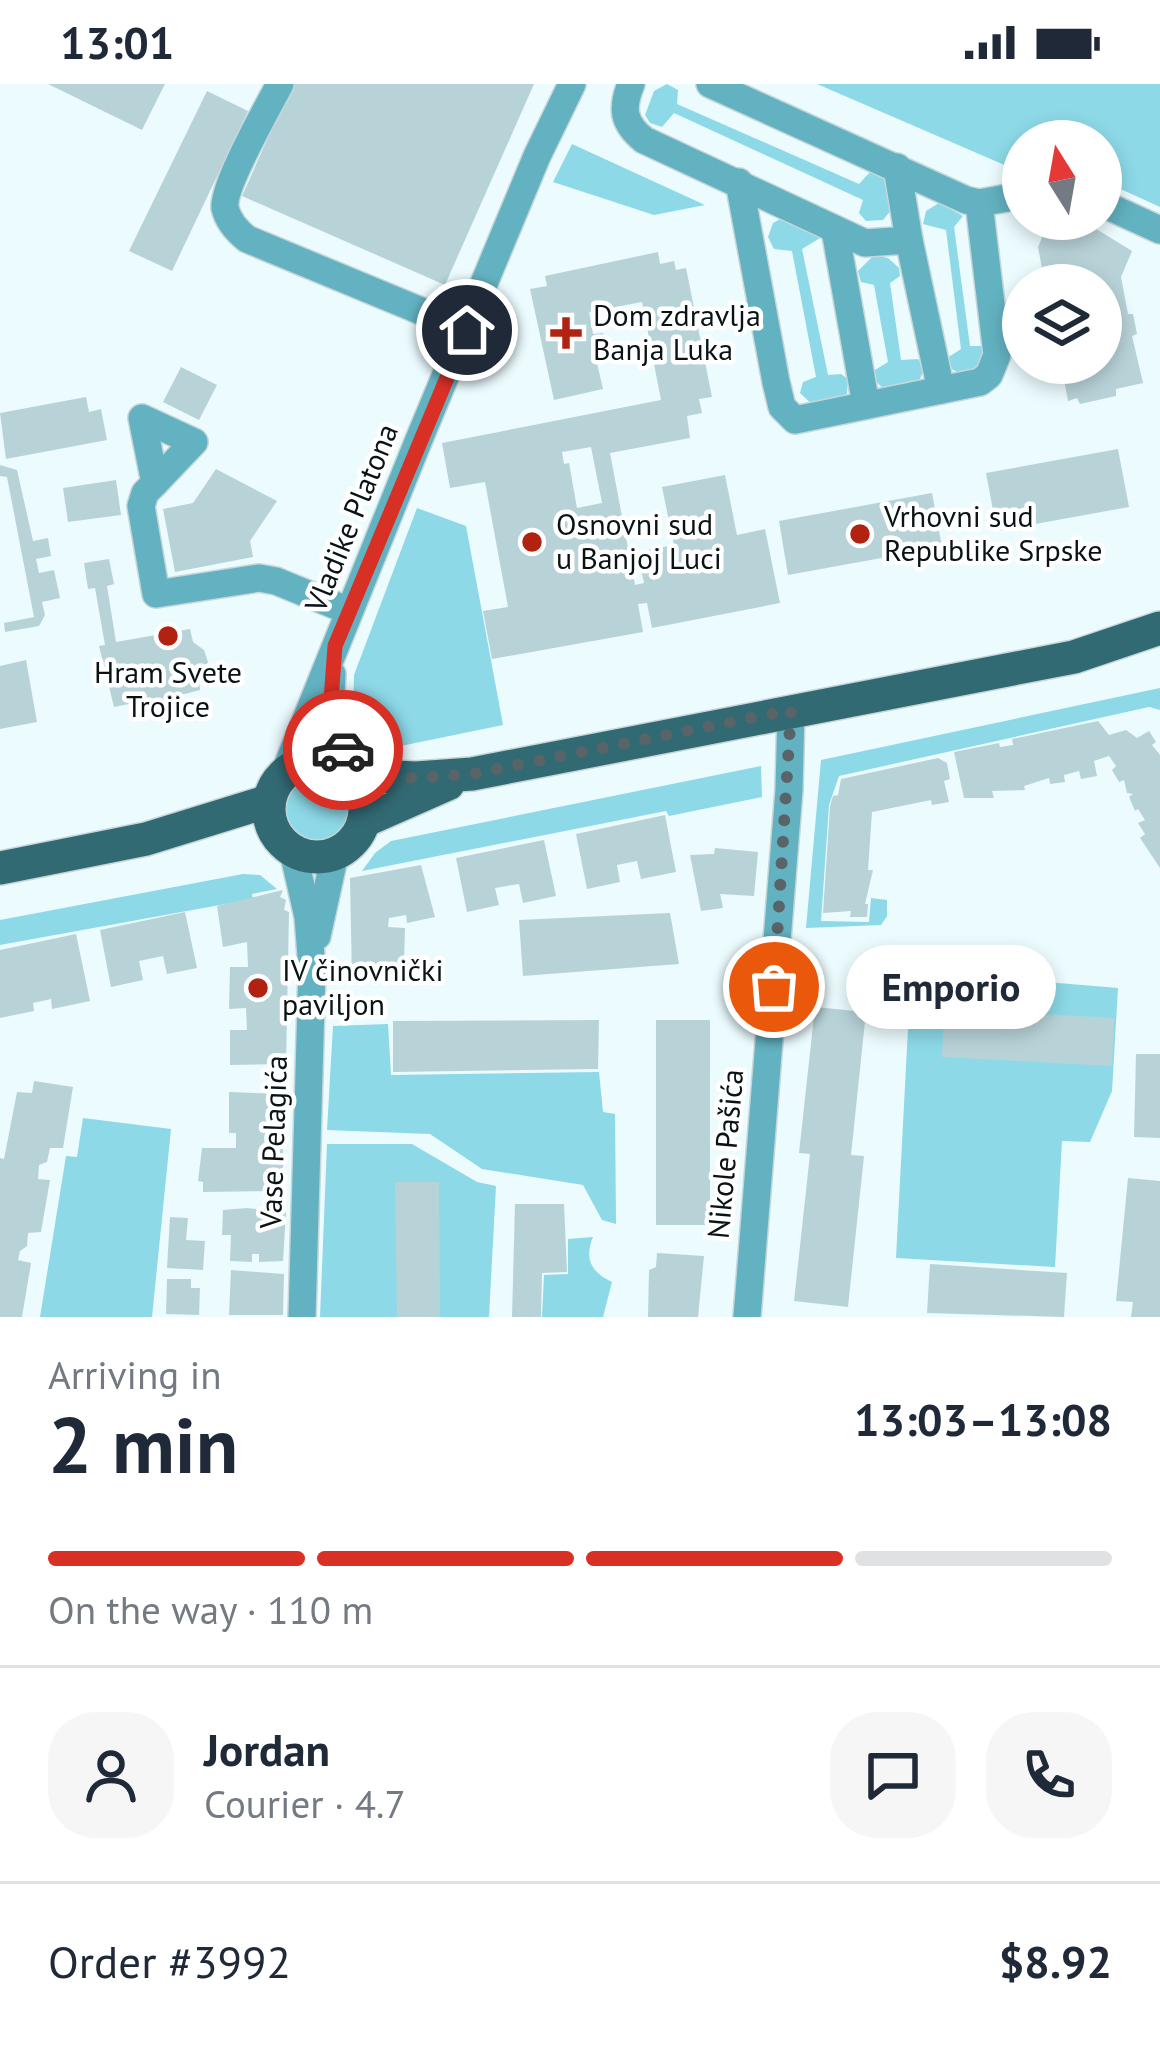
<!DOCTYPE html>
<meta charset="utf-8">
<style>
:root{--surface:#fff;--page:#f6f6f7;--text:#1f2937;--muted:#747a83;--line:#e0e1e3;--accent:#d93025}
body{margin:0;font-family:"PT Sans",sans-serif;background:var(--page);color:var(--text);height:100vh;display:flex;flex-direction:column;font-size:45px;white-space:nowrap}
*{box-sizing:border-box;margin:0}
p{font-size:39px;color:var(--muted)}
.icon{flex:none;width:66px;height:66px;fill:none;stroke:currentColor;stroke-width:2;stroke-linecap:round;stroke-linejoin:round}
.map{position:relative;height:1233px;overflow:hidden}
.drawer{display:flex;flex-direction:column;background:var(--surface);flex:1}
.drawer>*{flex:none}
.needle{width:78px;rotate:349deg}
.controls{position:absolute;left:1002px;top:36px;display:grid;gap:24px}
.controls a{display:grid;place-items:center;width:120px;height:120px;border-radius:50%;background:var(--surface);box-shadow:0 6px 18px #0003;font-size:60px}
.pin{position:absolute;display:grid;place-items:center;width:102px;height:102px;color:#fff;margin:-51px;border:6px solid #fff;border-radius:50%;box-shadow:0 3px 12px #0007}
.courier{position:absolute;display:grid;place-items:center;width:120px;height:120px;margin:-60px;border:9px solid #d93025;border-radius:50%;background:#fff;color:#222;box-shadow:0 3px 15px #0007}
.bubble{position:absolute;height:84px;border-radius:42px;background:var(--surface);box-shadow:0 6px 18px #0003;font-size:39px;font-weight:800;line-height:84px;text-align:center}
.overview em{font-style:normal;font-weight:800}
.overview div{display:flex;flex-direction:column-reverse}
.overview{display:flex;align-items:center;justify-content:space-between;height:204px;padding:0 48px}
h1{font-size:78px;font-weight:800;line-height:90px}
.bar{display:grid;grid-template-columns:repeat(4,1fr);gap:18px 12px;align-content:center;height:144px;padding:0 48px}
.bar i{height:15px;border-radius:9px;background:var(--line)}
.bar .current{background:var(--accent)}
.bar p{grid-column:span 4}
.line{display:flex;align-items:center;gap:30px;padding:0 48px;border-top:3px solid var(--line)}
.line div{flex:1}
.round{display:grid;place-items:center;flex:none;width:126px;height:126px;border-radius:48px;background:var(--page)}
.status{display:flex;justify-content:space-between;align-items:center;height:84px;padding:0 60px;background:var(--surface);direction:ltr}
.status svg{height:33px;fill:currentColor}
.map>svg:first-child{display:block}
.green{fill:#8dd9e8}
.building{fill:#b8d3d8;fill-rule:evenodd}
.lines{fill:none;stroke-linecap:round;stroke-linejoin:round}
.minor-casing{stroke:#c7d6d9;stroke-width:30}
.major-casing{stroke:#c7d6d9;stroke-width:36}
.minor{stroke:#63b2c1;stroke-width:27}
.major{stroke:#326a74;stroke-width:33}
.done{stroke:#586467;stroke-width:12;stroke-dasharray:0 21.6}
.route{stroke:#d93025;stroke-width:15}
.poi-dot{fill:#b12310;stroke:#fff;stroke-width:4.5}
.labels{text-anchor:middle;stroke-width:9;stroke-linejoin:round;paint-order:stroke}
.poi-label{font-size:30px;fill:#091315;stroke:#fff;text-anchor:start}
.street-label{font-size:30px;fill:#091315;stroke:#fff}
</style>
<div class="status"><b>13:01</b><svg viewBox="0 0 49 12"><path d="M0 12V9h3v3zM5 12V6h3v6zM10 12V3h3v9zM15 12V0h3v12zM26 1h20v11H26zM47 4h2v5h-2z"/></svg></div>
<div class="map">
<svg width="1160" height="1233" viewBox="0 0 1160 1233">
<rect width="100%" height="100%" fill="#ebfbfe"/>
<g class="green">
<polygon points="667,0 678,6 677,20 859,100 871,87 885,90 892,125 883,136 866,137 859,129 863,116 674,29 662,43 650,39 645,31 654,7"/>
<polygon points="817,0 1160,0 1160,123 1101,96 1101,57 1023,57 1023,85 1016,86"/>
<polygon points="572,60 705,121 654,131 553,98"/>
<polygon points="939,119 963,132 954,143 970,262 983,262 991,280 963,292 952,285 947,274 961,265 946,146 923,140 926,127"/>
<polygon points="786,132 819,149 820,154 802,165 828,291 841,290 848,295 847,309 841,317 813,321 800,309 803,298 816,293 792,167 774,165 768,153 773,139"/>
<path d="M874,171L888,174L899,184L900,192L890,199L901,276L918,275L924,284L919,298L888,307C879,301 873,298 875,286L888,278L874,201L861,198L858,187Z"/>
<polygon points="417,424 466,442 503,641 386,665 368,662 353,637 354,591"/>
<polygon points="1160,604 1160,626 1149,623 839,692 829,721 821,837 869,838 871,814 887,816 887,832 881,841 806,844 821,676"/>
<polygon points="761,682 762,713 669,732 666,727 362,787 375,769 391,757"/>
<circle cx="317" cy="726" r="31"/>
<polygon points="243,790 260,791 277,805 252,810 253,815 0,861 0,836"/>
<polygon points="911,887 1118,904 1112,1007 1090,1058 1062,1057 1055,1183 896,1174"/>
<polygon points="388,940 391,991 599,988 603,1028 615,1030 616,1140 602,1136 583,1101 482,1085 430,1050 327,1046 333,942"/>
<polygon points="83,1034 171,1045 152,1233 40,1233 66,1072 77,1073"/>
<polygon points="327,1060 412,1060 477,1098 496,1102 489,1233 320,1233"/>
<path d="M593,1153C584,1175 591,1188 612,1198L603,1233H542L544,1191L568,1190V1155Z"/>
</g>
<g class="building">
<polygon points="48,0 165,0 142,46"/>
<polygon points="292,0 534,0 445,201 242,112"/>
<polygon points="207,7 248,27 172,187 129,167"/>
<polygon points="1050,135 1080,135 1132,167 1121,193 1128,230 1133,230 1137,250 1132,252 1143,299 1116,305 1116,312 1080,320 1077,314 1068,317 1061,279 1101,279 1101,201 1045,201 1038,163"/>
<path d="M658,168L660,180L674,177L676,186L686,184L712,313L699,315L702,329L687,332L690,354L610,369L635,501L644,499L637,468L674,461L662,403L725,391L737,451L765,445L780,519L652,544L647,519L638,520L643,548L492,575L483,527L508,523L485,398L450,404L442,359L661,316L642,218L589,228L593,250L603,249L609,276L597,279L603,305L554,316L530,205L547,202L545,192ZM591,363L602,419L577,424L569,379L564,380L562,368Z"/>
<polygon points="181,283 217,301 199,336 163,318"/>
<polygon points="86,313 89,328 101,325 107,356 6,375 0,329"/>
<polygon points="1118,365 1129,423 997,447 986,389"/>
<polygon points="0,381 17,386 33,457 48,454 51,472 36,475 39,489 54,486 60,514 42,518 45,531 39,542 5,548 4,539 34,533 7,393 0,392"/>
<polygon points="216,385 277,417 250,457 253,473 175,488 163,425 193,419"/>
<polygon points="116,396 121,431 68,438 63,404"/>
<polygon points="932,409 942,463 788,491 779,437"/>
<polygon points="109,475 114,500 107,502 116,558 190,545 193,558 204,566 208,578 199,593 200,606 169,614 168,622 152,625 139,618 114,623 99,562 105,561 95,504 88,505 84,479"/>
<polygon points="26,576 37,638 0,645 0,582"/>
<polygon points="1098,637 1109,651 1126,646 1137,654 1149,647 1156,658 1152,661 1160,671 1160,784 1140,754 1145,750 1138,739 1145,736 1138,725 1135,727 1129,713 1133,710 1127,709 1124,696 1119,698 1112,686 1116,682 1109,672 1094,677 1097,692 1081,695 1079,687 1064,691 1065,698 1050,700 1049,694 1024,702 1025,706 992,707 994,714 964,714 954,668 999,659 1000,663 1013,661 1012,655"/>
<polygon points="938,674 947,679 950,695 944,697 949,718 932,721 931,716 872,728 868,786 873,786 865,820 868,820 867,833 850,833 851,827 823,829 830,722 833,712 838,711 841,695"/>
<polygon points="665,731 676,788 641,795 637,777 617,781 620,798 587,805 576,750"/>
<polygon points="544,756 556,812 523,819 519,800 495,804 499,821 467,828 456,774"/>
<polygon points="715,764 758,768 754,812 720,810 723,824 701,827 690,771 714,770"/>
<polygon points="421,781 435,833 407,839 406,831 389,834 388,843 405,844 404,879 414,879 415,898 352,897 350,794"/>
<polygon points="283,806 280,813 286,816 284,826 289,828 286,980 230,981 230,946 247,946 246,924 229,925 230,883 248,883 247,858 223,863 217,822"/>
<polygon points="185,828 197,884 167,890 163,872 139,877 143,896 111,903 100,846"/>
<polygon points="670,829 679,880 523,892 519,836"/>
<polygon points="76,850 90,917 52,925 51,915 33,919 34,927 0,934 0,866"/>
<polygon points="815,923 866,928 851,1071 864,1072 848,1223 794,1217 810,1070 799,1069"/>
<polygon points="944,925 1114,934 1112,982 942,973"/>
<polygon points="599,936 598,985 393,988 393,937"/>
<rect x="656" y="936" width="54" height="205"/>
<polygon points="1136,970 1160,970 1160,1054 1134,1053"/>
<polygon points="34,997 73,1003 63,1064 50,1064 47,1078 39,1081 38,1095 50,1096 41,1148 28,1149 27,1162 20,1167 18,1176 31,1179 22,1233 0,1233 0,1074 4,1075 17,1008 32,1009"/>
<polygon points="229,1008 283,1010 283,1107 203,1108 203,1098 198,1097 202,1064 236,1064 236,1049 229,1049"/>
<polygon points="1128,1094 1160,1097 1160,1233 1131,1233 1133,1218 1116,1217"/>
<polygon points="395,1098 439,1098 440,1233 397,1233"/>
<polygon points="515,1120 564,1120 567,1188 542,1189 541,1233 512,1233"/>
<polygon points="247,1124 286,1128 283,1177 259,1178 259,1170 252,1170 252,1178 230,1177 231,1151 222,1151 223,1126"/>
<polygon points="170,1133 188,1134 186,1156 205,1157 203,1186 167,1184"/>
<polygon points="657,1169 704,1172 698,1233 648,1233 649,1186 656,1183"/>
<polygon points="930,1180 1067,1189 1064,1233 927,1229"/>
<polygon points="231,1186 284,1190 283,1231 229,1231"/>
<polygon points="167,1195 191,1195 191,1204 200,1204 199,1231 166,1230"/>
</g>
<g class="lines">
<g class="minor-casing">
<g id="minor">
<path d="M280,0C268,23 222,103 225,124C228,137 237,147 247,155L467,246"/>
<path d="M631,0C621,25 623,39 644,56L865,159L909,156L897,83"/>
<polyline points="710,0 966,116 979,119 1023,111"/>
<polyline points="739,98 776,298 782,323 795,336 980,298 989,291 997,271 979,119"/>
<polyline points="1101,119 1160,146"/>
<polyline points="835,146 866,321"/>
<polyline points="909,156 941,306"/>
<polygon points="142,334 194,358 155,399"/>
<polyline points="155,399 145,409 141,422 156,510 259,494 276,497 349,527"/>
<polyline points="332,590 330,630 351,691"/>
<polyline points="284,690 420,353 537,72 572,0"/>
<polyline points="293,767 308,833 312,885 302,1233"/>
<polyline points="317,852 335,770"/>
<polyline points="747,1233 789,706 791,626"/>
</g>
</g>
<g class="major-casing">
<g id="major">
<circle cx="317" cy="725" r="48"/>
<polyline points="351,691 416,694 472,690 1074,573 1160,544"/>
<polyline points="364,737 448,700"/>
<polyline points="0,784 146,755 269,717"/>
</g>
</g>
<use href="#minor" class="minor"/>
<use href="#major" class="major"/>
</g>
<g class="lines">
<polyline class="done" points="343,666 351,691 416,694 472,690 791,626 774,903"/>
<polyline class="route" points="343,666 330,630 335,562 467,246"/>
</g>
<g class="poi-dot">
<path d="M560 231h12v12h12v12h-12v12h-12v-12h-12v-12h12z"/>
<circle cx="860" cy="450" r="12"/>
<circle cx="532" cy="458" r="12"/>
<circle cx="168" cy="552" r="12"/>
<circle cx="258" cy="904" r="12"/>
</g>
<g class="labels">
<g class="poi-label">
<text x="593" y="242">Dom zdravlja<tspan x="593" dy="34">Banja Luka</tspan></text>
<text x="884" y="443">Vrhovni sud<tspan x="884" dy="34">Republike Srpske</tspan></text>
<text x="556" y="451">Osnovni sud<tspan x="556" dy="34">u Banjoj Luci</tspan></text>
<text x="168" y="599" text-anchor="middle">Hram Svete<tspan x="168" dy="34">Trojice</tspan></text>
<text x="282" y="897">IV činovnički<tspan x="282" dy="34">paviljon</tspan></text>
</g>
<g class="street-label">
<text transform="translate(352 434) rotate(-68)" y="10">Vladike Platona</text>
<text transform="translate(274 1058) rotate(-88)" y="10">Vase Pelagića</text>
<text transform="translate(726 1070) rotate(-85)" y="10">Nikole Pašića</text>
</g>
</g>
</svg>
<div class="controls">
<a><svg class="needle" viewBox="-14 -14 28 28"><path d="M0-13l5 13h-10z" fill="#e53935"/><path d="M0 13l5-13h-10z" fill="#747a83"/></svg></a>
<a><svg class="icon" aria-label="layers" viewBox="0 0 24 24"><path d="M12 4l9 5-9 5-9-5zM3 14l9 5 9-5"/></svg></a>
</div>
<div class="pin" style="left:774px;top:903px;background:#ea580c"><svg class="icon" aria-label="bag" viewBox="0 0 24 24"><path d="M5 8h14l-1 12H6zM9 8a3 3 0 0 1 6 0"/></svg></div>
<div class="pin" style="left:467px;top:246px;background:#1f2937"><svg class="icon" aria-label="home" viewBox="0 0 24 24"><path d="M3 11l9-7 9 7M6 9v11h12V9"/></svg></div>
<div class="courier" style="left:343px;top:666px"><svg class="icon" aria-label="car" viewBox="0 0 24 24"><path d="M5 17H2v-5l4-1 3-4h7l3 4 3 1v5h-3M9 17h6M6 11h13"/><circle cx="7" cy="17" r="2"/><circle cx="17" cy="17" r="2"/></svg></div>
<div class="bubble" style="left:846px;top:861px;width:210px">Emporio</div>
</div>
<section class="drawer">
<div class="overview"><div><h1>2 min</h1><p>Arriving in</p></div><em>13:03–13:08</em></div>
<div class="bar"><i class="current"></i><i class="current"></i><i class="current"></i><i></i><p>On the way · 110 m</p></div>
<div class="line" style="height:216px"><a class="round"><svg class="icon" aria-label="person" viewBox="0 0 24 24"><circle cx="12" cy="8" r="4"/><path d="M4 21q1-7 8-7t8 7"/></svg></a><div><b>Jordan</b><p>Courier · 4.7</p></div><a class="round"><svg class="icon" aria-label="chat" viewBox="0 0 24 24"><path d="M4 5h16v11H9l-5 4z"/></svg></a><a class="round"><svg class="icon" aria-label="phone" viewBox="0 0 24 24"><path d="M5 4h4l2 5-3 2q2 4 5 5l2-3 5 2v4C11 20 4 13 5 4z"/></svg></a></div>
<div class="line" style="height:156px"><div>Order #3992</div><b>$8.92</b></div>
</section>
